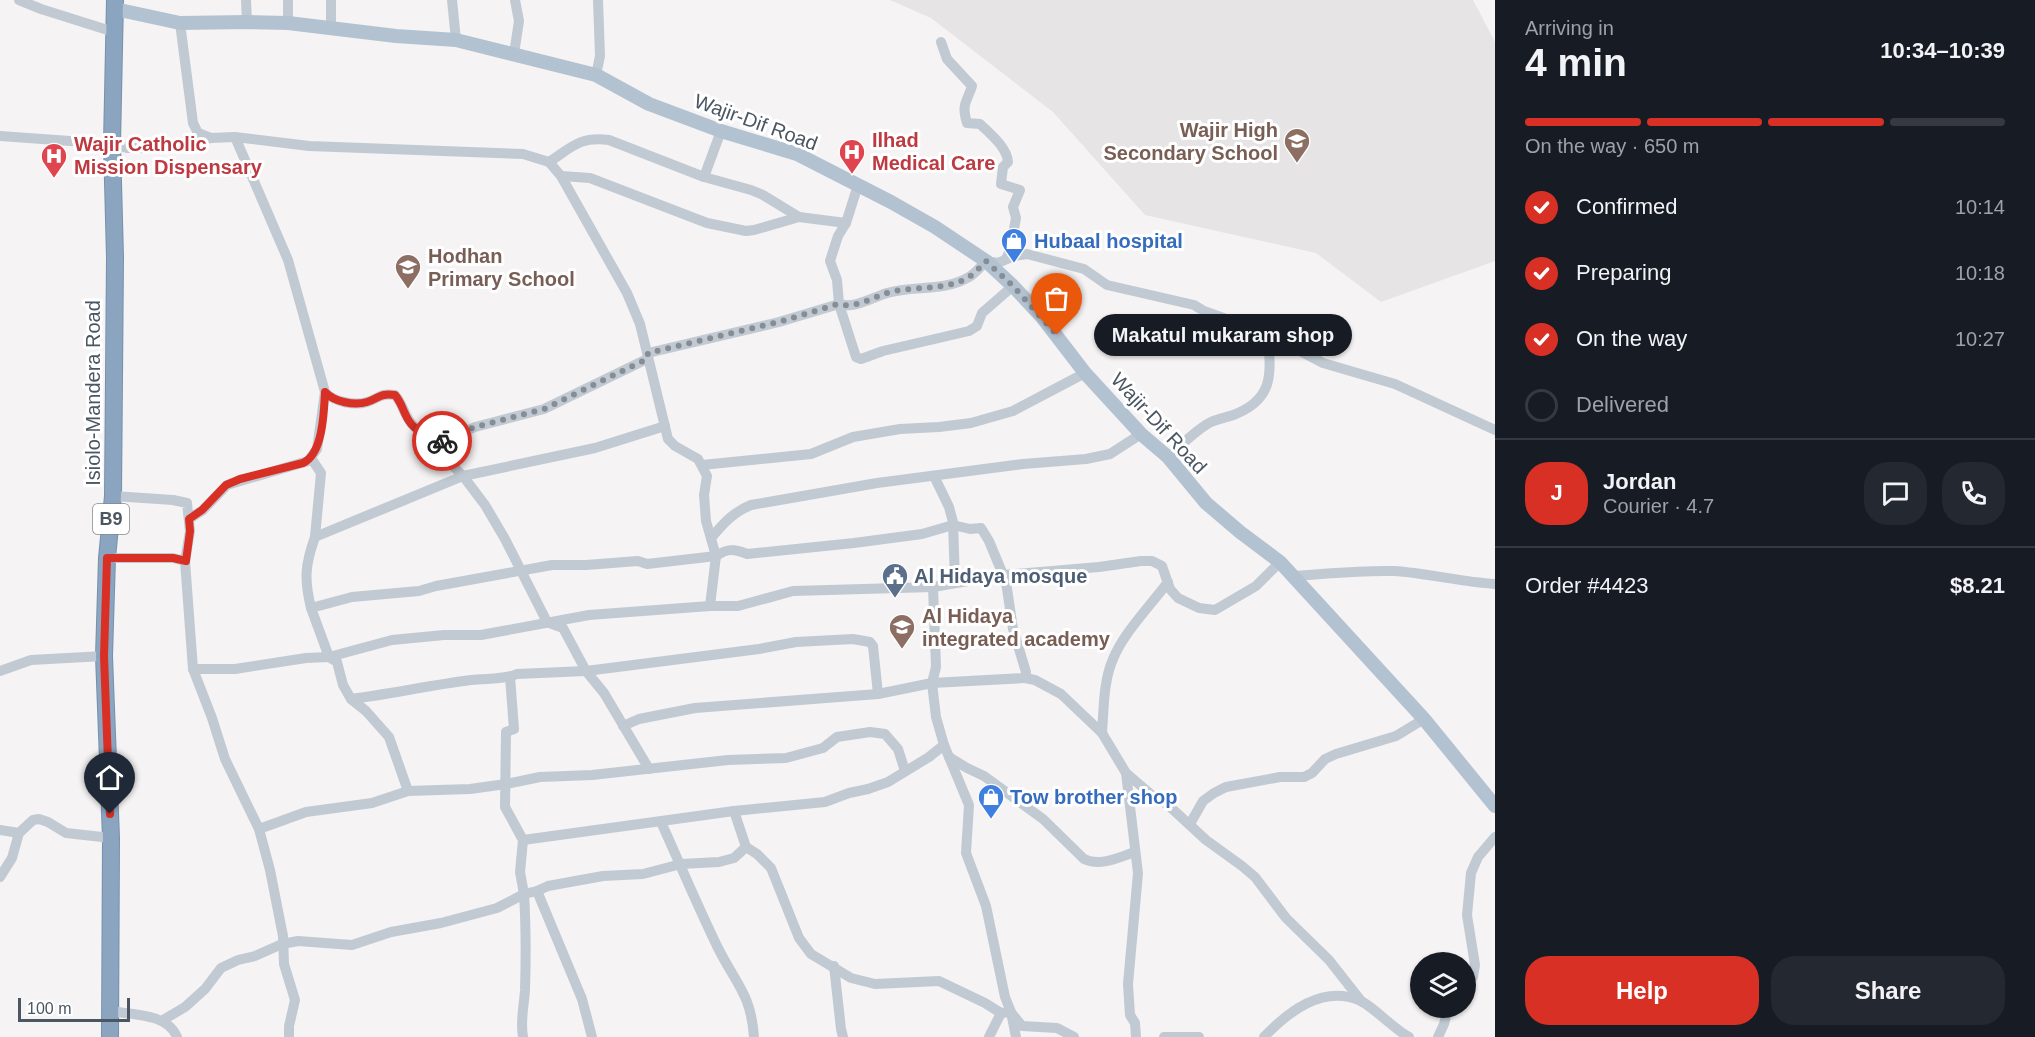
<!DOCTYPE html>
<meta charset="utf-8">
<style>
:root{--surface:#171b24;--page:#242831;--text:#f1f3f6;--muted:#9ea1a6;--line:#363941;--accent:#d93025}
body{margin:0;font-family:Arial,sans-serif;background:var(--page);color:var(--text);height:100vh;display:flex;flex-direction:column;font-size:22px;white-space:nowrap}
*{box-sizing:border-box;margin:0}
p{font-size:20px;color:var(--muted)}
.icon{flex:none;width:33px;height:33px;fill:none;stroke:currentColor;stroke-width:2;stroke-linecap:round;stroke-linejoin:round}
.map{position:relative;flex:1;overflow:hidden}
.details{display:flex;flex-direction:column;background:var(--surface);width:540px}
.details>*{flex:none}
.controls{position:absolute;left:1410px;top:952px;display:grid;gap:12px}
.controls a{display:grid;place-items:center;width:66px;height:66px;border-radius:50%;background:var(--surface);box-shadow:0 2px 4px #0004;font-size:30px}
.scale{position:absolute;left:18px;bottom:15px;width:112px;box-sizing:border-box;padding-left:6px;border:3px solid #4a5661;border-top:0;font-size:16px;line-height:21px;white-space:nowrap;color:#4a5661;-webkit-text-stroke:4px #fff;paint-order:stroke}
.pin{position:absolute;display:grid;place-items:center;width:51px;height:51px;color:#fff;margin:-62px -26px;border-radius:50% 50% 50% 0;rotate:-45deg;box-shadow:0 0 6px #0007}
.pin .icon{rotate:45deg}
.courier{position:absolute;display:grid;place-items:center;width:60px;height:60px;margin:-30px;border:4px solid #d93025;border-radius:50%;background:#fff;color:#222;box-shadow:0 2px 8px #0007}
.bubble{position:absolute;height:42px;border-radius:21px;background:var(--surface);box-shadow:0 2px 4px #0004;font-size:20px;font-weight:800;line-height:42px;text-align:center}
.summary em{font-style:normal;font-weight:800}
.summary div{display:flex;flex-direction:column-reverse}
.summary{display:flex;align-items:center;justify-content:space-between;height:102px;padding:0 30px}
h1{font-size:39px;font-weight:800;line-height:45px}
.bar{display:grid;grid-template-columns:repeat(4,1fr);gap:9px 6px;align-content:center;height:72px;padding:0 30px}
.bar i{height:8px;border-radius:4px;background:var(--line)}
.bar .current{background:var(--accent)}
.bar p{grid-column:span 4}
.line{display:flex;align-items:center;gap:15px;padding:0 30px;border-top:2px solid var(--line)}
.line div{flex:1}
.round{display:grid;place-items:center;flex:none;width:63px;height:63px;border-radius:24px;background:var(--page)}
ol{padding:0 30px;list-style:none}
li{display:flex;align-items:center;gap:18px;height:66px}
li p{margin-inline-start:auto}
li .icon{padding:6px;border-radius:50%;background:var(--accent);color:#fff;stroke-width:4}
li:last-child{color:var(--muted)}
li i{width:33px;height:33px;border:3px solid var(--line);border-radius:50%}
.primary-button{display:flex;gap:12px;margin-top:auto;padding:12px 30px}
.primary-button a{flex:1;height:69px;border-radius:24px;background:var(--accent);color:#fff;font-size:24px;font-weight:800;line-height:69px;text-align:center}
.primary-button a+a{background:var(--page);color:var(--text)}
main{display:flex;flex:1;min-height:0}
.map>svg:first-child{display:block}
.education{fill:#e6e4e5}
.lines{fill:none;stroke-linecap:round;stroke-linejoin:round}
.highway-casing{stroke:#7690ad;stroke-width:18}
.minor{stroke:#c1cad2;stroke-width:10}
.major{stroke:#b3c2d1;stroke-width:14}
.highway{stroke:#8ba5c1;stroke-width:16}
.done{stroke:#868d94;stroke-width:6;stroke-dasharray:0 10.8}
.route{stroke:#d93025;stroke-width:8}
.labels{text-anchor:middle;stroke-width:6;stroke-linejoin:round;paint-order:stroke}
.shield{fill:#fff;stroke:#808990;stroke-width:1.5}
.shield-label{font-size:18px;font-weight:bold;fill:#4a5661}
.street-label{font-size:20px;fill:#4a5661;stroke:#fff}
.education-label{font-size:20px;font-weight:bold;fill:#785e54;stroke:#fff;text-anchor:start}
.health-label{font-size:20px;font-weight:bold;fill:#be3a42;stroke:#fff;text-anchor:start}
.shop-label{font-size:20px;font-weight:bold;fill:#366cbe;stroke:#fff;text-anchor:start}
.service-label{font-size:20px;font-weight:bold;fill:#4e5e75;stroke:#fff;text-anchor:start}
</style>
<main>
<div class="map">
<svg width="1495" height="1037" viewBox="0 0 1495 1037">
<rect width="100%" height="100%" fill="#f5f3f3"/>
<polygon class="education" points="890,0 1473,0 1495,42 1495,261 1381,302 1316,253 1145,215 1053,112 931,18"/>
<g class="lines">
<g class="highway-casing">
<polyline id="highway" points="110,1037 111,838 104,656 107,558 113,496 115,257 112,144 115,0"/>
</g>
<g class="minor">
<polyline points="19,0 41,9 114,32"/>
<polyline points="246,0 247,22"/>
<polyline points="288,0 288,23"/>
<polyline points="452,0 456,40"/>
<polyline points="180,23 193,123 198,133 211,138"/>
<polyline points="331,28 331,0"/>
<path d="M941,42L947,59L972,86C967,102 961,104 967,123L980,124C990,134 1007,147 1008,162L1003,167L1001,184L1020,190L1013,207L1016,218L1014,229L1015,240L1006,259"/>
<polyline points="514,54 519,21 515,0"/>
<polyline points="596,75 600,56 598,0"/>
<polyline points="0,136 112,144 127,148 148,148 211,138 235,137 309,146 523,154 549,162 561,176 627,293 640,324 668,439 675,446 698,459 707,476 704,495 706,521 716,556 710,606"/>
<path d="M235,137L288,260L325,392C334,402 355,406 367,402C380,398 379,393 395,395C402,403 403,411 409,420C415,431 430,437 441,442L452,465L463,476L595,448L665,426"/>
<path d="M549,162C572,147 580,136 609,140L704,177L751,190L763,195L799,217"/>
<polyline points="561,176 590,178 707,223 746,231 754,230 799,217 846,223"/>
<polyline points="704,177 721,131"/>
<polyline points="858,185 846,223 838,236 830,261 837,280 839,304 856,357 861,359 883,351 969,331 977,326 982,313 1013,286"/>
<path d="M648,353L779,322L839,304C855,309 871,298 887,293C914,285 944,292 969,277C975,274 981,266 986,261L998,263L1014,256L1027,254L1084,269L1107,285L1194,305L1204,311L1268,334L1323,363L1395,384L1495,430"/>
<polyline points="441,442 475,427 544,409 647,359"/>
<path d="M1168,457C1181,446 1195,430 1211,422C1220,418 1230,417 1238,413C1276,396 1270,370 1268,334"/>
<polyline points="311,458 321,473 315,537"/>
<polyline points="702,465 811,454 853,437 900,429 939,427 971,423 1013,411 1085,373"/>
<polyline points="934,476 949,507 953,522 955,582"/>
<polyline points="189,519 203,510 227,485 308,461 317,449 325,392"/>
<path d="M711,538C723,524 733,512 751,505L877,483L1023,464L1086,459L1110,454L1141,434"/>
<polyline points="107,558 173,558 185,561 190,531 187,503 173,500 113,496"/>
<polyline points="185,561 193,669 212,718 225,759 259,829 270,870 283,936 284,964 295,1000 289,1026 289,1037"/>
<path d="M1292,576C1326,574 1360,570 1394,571C1427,573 1461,582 1495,584"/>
<polyline points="933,587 936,667 932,683 936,717 944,745 969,805 966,853 986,906 1005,997 1011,1012 1016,1037"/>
<path d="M311,608C304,579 305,565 315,537L463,476L485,505L505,539L547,622L563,628L586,671L604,693L649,769"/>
<polyline points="193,669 235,669 306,658 329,657 392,640 444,635 481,635 589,615 710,606 738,606 793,591 933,587 1003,575 1099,567 1141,561 1152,561 1162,566 1170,589 1178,598 1199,608 1215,610 1256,586 1280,562"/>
<polyline points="0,671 31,660 104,656"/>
<polyline points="510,677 514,729 506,732 505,807 523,840 520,872 524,894 537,891 582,999 592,1037"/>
<path d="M351,699C391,694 431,685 471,680C487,678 503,680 517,674L586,671L759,649L796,642L853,639L870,642L873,646L878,694"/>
<polyline points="623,726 639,719 695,708 878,694 932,683 1025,678"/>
<path d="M1102,733C1104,709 1103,682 1113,659C1124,632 1151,605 1168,582"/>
<path d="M949,757L967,768L984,776L1043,819L1084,859C1101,867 1119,857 1135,852"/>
<path d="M905,771L898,749L885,734L870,732L837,737L823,748L786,758L728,760L592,775L540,777L506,784L470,789L408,791L389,737L366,711L351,699L343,685L337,662L329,657L311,608L352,597L419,591L436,586L552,565H586L638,561L647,564L716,556C728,548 734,549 747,554L854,543L922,534L953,525L970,529L981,528L989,541L1006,582L1013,629L1026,672L1025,678L1035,680L1061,694L1102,733L1126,773L1154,797L1168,805L1206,840L1242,866L1255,877L1286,918L1329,960L1362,1002"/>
<polyline points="1126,773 1138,873 1128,984 1130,1015 1135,1023 1136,1037"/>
<path d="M661,822C680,864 698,907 718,948C736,984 751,994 754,1037"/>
<polyline points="1190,824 1203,801 1214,793 1226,787 1280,777 1304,777 1312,773 1325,759 1336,754 1396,736 1424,719"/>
<polyline points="259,829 306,812 372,803 408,791"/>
<polyline points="0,830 19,833"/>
<polyline points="523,840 734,811 825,802 849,793 868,789 888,782 929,757 944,745"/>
<polyline points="746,847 757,854 771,868 799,938 811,954 851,978 875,984 939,981 985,1003 1001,1013 1011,1012"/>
<polyline points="0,877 12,858 19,833 33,820 39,819 48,822 66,833 111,838"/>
<polyline points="537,891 548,886 603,876 643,874 681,864 719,862 734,858 746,847 734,811"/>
<polyline points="834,966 841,1029 843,1037"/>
<polyline points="1466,983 1473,977 1475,965 1467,915 1471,873 1478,857 1495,837"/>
<path d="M110,1011C133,1015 167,1013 177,1037"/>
<polyline points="1013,1015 1022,1026 1057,1028 1074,1037"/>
<path d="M163,1020L185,1007L205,989L221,968L238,960L255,956L282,944L298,941L352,945L391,932L441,923L497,908L524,894C526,926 526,958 525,990C524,1006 520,1021 523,1037"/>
<polyline points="989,1037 1001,1013"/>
<polyline points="1164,1037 1199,1037"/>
<path d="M1264,1037C1288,1012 1322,985 1359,1000C1373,1006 1392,1028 1409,1037"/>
<polyline points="1438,1037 1444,1024 1448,1008"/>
</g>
<polyline class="major" points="115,9 180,23 247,22 288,23 396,36 456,40 596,75 649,104 721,131 797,154 891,202 935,227 986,261 1013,286 1042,317 1085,373 1141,434 1168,457 1206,503 1240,532 1280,562 1424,719 1495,806"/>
<use href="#highway" class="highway"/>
</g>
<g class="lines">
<path class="done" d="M442,441L475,427L544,409L647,359L648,353L779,322L838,304C855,309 871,298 887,293C914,285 944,292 969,277C975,273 981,266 986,261L1013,286L1057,335"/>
<path class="route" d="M110,814L104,656L107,558H173L186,561L190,531L189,519L202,510L226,485L240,479L303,463C323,454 324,412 325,392C334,402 355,406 367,402C380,398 379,393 395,395C402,403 403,412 409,421C415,431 431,438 442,441"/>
</g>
<defs>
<g id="school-pin" transform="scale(1.35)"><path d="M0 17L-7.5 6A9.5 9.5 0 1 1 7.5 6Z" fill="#8d6e63" stroke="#fff"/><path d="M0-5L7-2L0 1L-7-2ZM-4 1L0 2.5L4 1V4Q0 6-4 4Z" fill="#fff"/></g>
<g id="hospital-pin" transform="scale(1.35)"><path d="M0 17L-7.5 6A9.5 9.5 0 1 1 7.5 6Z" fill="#e0444e" stroke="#fff"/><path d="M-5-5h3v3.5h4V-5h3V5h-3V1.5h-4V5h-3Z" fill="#fff"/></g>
<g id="shop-pin" transform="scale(1.35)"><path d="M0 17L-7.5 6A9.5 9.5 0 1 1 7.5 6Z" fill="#3f7fe0" stroke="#fff"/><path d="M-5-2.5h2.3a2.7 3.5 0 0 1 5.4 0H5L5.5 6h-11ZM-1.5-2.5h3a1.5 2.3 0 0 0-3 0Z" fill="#fff"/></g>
<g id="civic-pin" transform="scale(1.35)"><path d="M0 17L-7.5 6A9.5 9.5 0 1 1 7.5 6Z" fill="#5c6f8a" stroke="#fff"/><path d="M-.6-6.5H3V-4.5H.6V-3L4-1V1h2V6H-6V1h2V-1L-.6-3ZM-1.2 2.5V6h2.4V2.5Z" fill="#fff"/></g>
</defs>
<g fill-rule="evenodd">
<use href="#school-pin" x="1297" y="141"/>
<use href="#hospital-pin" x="852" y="152"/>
<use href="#hospital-pin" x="54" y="156"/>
<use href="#shop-pin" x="1014" y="241"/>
<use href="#school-pin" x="408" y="267"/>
<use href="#civic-pin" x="895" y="576"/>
<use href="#school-pin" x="902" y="627"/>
<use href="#shop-pin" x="991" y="797"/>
</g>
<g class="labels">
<rect class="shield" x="93" y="504" width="36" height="30" rx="4.5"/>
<g class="shield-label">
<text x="111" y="525">B9</text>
</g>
<g class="street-label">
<text transform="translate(756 122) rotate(20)" y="7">Wajir-Dif Road</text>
<text transform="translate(93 393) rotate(-90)" y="7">Isiolo-Mandera Road</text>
<text transform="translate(1159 423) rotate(47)" y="7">Wajir-Dif Road</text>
</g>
<g class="education-label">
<text x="1278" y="137" text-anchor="end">Wajir High<tspan x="1278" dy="23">Secondary School</tspan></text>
<text x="428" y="263">Hodhan<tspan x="428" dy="23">Primary School</tspan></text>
<text x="922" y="623">Al Hidaya<tspan x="922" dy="23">integrated academy</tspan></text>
</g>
<g class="health-label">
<text x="872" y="147">Ilhad<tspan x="872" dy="23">Medical Care</tspan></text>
<text x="74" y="151">Wajir Catholic<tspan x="74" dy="23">Mission Dispensary</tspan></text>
</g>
<g class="shop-label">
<text x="1034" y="248">Hubaal hospital</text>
<text x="1010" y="804">Tow brother shop</text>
</g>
<g class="service-label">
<text x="914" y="583">Al Hidaya mosque</text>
</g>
</g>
</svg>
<div class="controls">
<a><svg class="icon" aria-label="layers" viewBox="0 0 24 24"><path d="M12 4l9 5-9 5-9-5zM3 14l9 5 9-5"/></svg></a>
</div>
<div class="scale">100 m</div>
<div class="pin" style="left:1057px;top:335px;background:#ea580c"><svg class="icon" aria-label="bag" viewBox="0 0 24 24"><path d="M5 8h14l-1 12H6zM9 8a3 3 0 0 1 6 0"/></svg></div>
<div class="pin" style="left:110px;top:814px;background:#1f2937"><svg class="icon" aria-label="home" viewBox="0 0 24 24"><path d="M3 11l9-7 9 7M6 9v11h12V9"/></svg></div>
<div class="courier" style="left:442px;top:441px"><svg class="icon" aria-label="bike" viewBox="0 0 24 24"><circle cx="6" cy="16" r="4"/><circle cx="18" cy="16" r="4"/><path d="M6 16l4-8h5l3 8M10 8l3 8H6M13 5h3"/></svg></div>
<div class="bubble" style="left:1094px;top:314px;width:258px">Makatul mukaram shop</div>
</div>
<section class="details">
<div class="summary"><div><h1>4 min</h1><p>Arriving in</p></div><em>10:34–10:39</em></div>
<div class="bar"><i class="current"></i><i class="current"></i><i class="current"></i><i></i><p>On the way · 650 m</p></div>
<ol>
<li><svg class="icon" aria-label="check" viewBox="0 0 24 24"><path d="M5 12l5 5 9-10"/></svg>Confirmed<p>10:14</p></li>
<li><svg class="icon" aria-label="check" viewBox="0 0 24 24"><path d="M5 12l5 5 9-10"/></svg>Preparing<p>10:18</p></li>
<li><svg class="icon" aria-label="check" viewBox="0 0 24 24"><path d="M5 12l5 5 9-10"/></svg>On the way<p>10:27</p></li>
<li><i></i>Delivered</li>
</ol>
<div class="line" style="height:108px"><b class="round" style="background:var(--accent);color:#fff">J</b><div><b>Jordan</b><p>Courier · 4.7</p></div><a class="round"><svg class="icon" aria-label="chat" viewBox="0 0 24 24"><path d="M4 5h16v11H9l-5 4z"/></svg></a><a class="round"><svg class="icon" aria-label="phone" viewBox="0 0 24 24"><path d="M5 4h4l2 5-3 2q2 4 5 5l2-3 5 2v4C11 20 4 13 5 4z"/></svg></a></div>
<div class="line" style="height:78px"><div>Order #4423</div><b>$8.21</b></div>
<div class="primary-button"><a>Help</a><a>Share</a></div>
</section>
</main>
